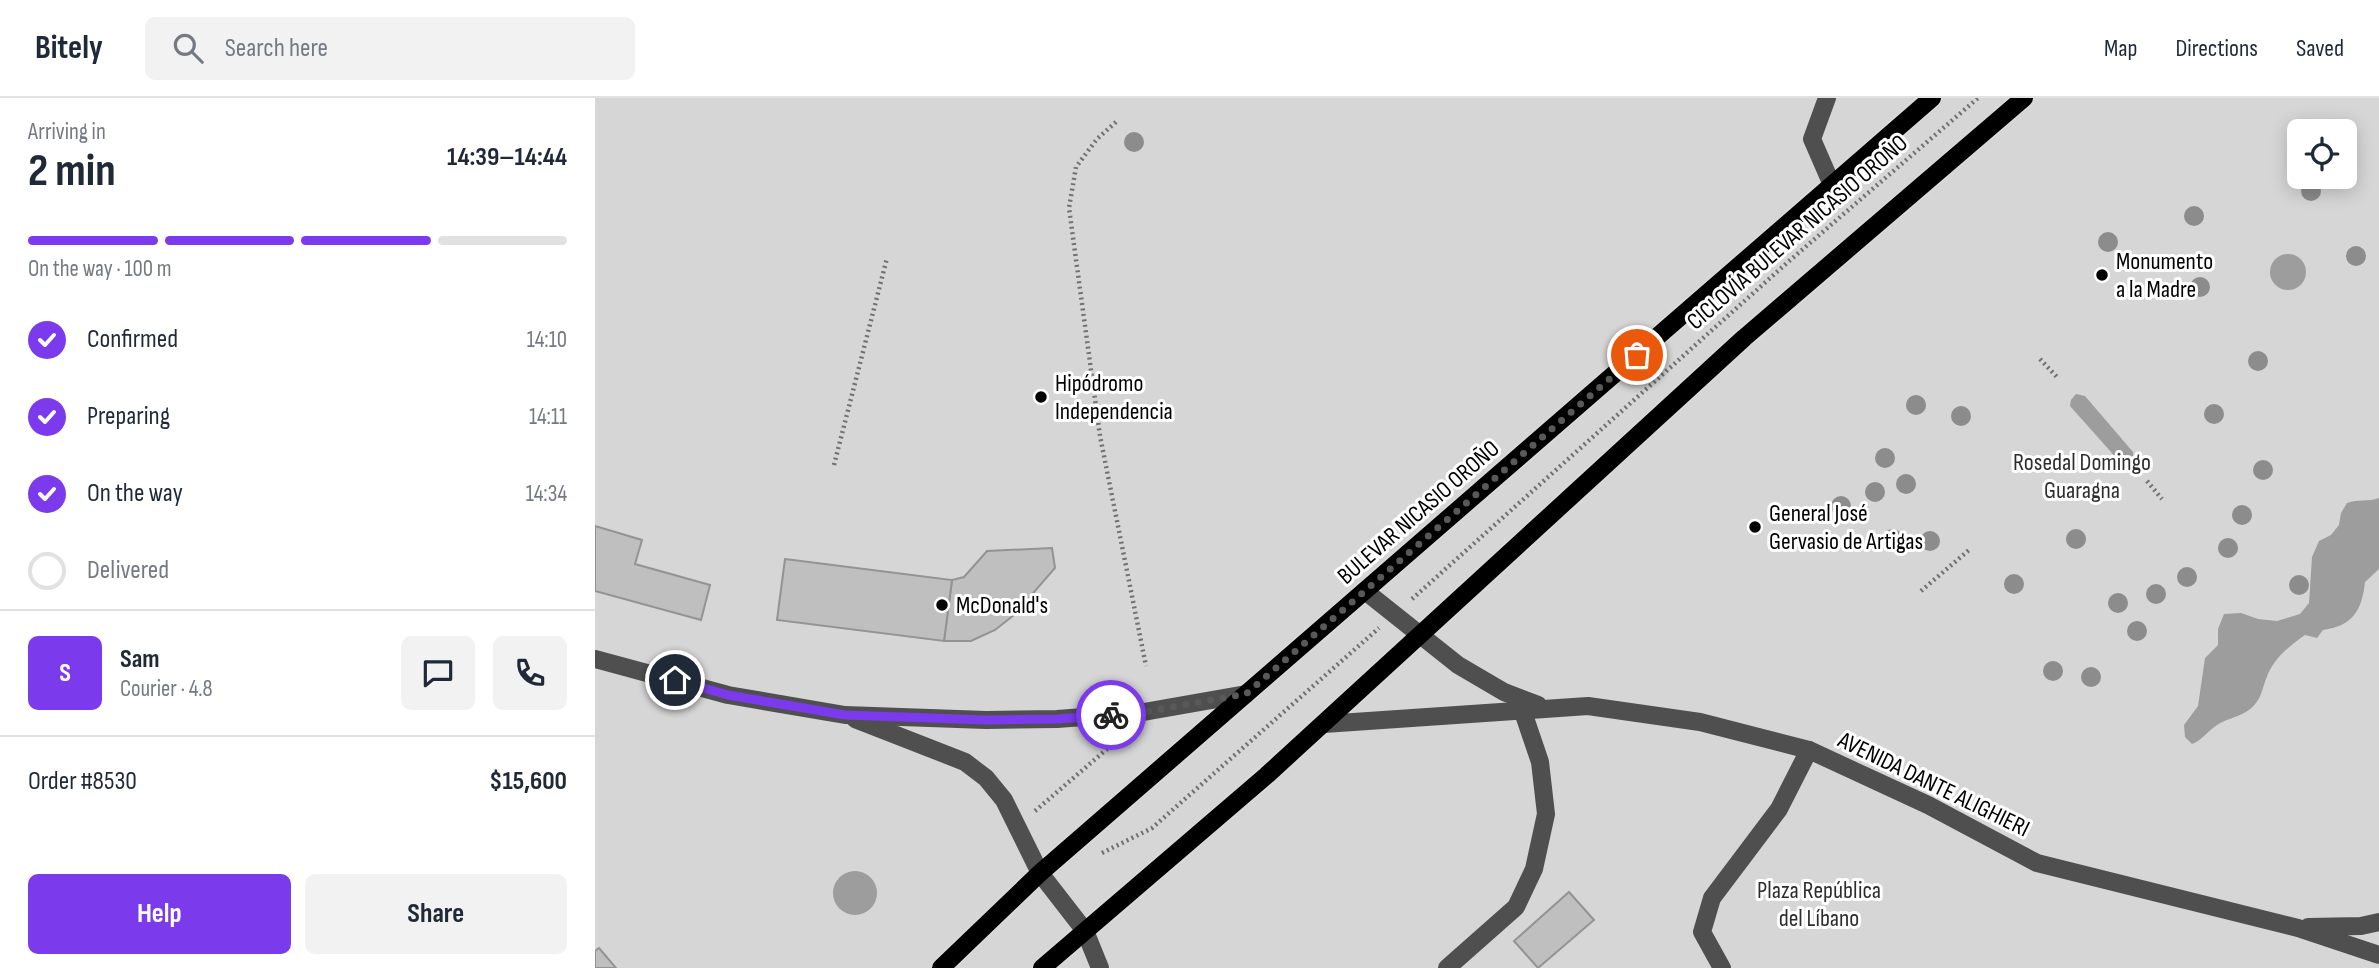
<!DOCTYPE html>
<meta charset="utf-8">
<style>
:root{--surface:#fff;--page:#f2f2f3;--text:#1f2937;--muted:#747a83;--line:#e0e1e3;--accent:#7c3aed}
body{margin:0;font-family:"Sofia Sans Condensed",sans-serif;background:var(--page);color:var(--text);height:100vh;display:flex;flex-direction:column;font-size:26px;white-space:nowrap}
*{box-sizing:border-box;margin:0}
p{font-size:23px;color:var(--muted)}
.icon{flex:none;width:38px;height:38px;fill:none;stroke:currentColor;stroke-width:2;stroke-linecap:round;stroke-linejoin:round}
.map{position:relative;flex:1;overflow:hidden}
.panel{display:flex;flex-direction:column;background:var(--surface);width:595px}
.panel>*{flex:none}
.tools{position:absolute;left:1692px;top:21px;display:grid;gap:14px}
.tools a{display:grid;place-items:center;width:70px;height:70px;border-radius:10px;background:var(--surface);box-shadow:0 4px 18px #0003;font-size:35px}
.pin{position:absolute;display:grid;place-items:center;width:60px;height:60px;color:#fff;margin:-30px;border:4px solid #fff;border-radius:50%;box-shadow:0 2px 7px #0007}
.courier{position:absolute;display:grid;place-items:center;width:70px;height:70px;margin:-35px;border:5px solid #7c3aed;border-radius:50%;background:#fff;color:#222;box-shadow:0 2px 9px #0007}
.headline em{font-style:normal;font-weight:700}
.headline div{display:flex;flex-direction:column-reverse}
.headline{display:flex;align-items:center;justify-content:space-between;height:119px;padding:0 28px}
h1{font-size:46px;font-weight:700;line-height:52px}
.bar{display:grid;grid-template-columns:repeat(4,1fr);gap:10px 7px;align-content:center;height:84px;padding:0 28px}
.bar i{height:9px;border-radius:5px;background:var(--line)}
.bar .current{background:var(--accent)}
.bar p{grid-column:span 4}
.line{display:flex;align-items:center;gap:18px;padding:0 28px;border-top:2px solid var(--line)}
.line div{flex:1}
.round{display:grid;place-items:center;flex:none;width:74px;height:74px;border-radius:10px;background:var(--page)}
ol{padding:0 28px;list-style:none}
li{display:flex;align-items:center;gap:21px;height:77px}
li p{margin-inline-start:auto}
li .icon{padding:7px;border-radius:50%;background:var(--accent);color:#fff;stroke-width:4}
li:last-child{color:var(--muted)}
li i{width:38px;height:38px;border:4px solid var(--line);border-radius:50%}
.action{display:flex;gap:14px;margin-top:auto;padding:14px 28px}
.action a{flex:1;height:80px;border-radius:10px;background:var(--accent);color:#fff;font-size:28px;font-weight:700;line-height:80px;text-align:center}
.action a+a{background:var(--page);color:var(--text)}
header{display:flex;align-items:center;gap:42px;box-sizing:border-box;height:98px;padding:0 35px;background:var(--surface);border-bottom:2px solid var(--line)}
header strong{font-size:33px}
nav{display:flex;gap:38px;margin-inline-start:auto;font-size:24px}
.search{width:490px;height:63px;background:var(--page);display:flex;align-items:center;gap:18px;box-sizing:border-box;padding:0 24px;border-radius:10px;color:var(--muted);font-size:26px}
main{display:flex;flex:1;min-height:0}
.map>svg:first-child{display:block}
.green{fill:#d6d6d6;fill-rule:evenodd}
.water{fill:#9d9d9d}
.building{fill:#bfbfbf;stroke:#939393;stroke-width:2}
.lines{fill:none;stroke-linecap:round;stroke-linejoin:round}
.major-casing{stroke:#dbdbdb;stroke-width:21}
.path{stroke:#717171;stroke-width:4.5;stroke-dasharray:2 3.5;stroke-linecap:butt}
.minor{stroke:#4f4f4f;stroke-width:18}
.major{stroke:#000;stroke-width:18}
.tree{fill:#8c8c8c}
.done{stroke:#595959;stroke-width:7;stroke-dasharray:0 12.6}
.route{stroke:#7c3aed;stroke-width:9}
.poi-dot{fill:#000;stroke:#fff;stroke-width:2.5}
.labels{text-anchor:middle;stroke-width:6;stroke-linejoin:round;paint-order:stroke}
.street-label{font-size:24px;fill:#000;stroke:#fff}
.poi-label{font-size:24px;fill:#000;stroke:#fff;text-anchor:start}
.park-label{font-size:24px;fill:#2d2d2d;stroke:#fff}
</style>
<header>
<strong>Bitely</strong>
<div class="search"><svg class="icon" aria-label="search" viewBox="0 0 24 24"><circle cx="10" cy="10" r="6"/><path d="M15 15l6 6"/></svg>Search here</div>
<nav><a>Map</a><a>Directions</a><a>Saved</a></nav>
</header>
<main>
<section class="panel">
<div class="headline"><div><h1>2 min</h1><p>Arriving in</p></div><em>14:39–14:44</em></div>
<div class="bar"><i class="current"></i><i class="current"></i><i class="current"></i><i></i><p>On the way · 100 m</p></div>
<ol>
<li><svg class="icon" aria-label="check" viewBox="0 0 24 24"><path d="M5 12l5 5 9-10"/></svg>Confirmed<p>14:10</p></li>
<li><svg class="icon" aria-label="check" viewBox="0 0 24 24"><path d="M5 12l5 5 9-10"/></svg>Preparing<p>14:11</p></li>
<li><svg class="icon" aria-label="check" viewBox="0 0 24 24"><path d="M5 12l5 5 9-10"/></svg>On the way<p>14:34</p></li>
<li><i></i>Delivered</li>
</ol>
<div class="line" style="height:126px"><b class="round" style="background:var(--accent);color:#fff">S</b><div><b>Sam</b><p>Courier · 4.8</p></div><a class="round"><svg class="icon" aria-label="chat" viewBox="0 0 24 24"><path d="M4 5h16v11H9l-5 4z"/></svg></a><a class="round"><svg class="icon" aria-label="phone" viewBox="0 0 24 24"><path d="M5 4h4l2 5-3 2q2 4 5 5l2-3 5 2v4C11 20 4 13 5 4z"/></svg></a></div>
<div class="line" style="height:91px"><div>Order #8530</div><b>$15,600</b></div>
<div class="action"><a>Help</a><a>Share</a></div>
</section>
<div class="map">
<svg width="1784" height="870" viewBox="0 0 1784 870">
<rect width="100%" height="100%" fill="#fff"/>
<path class="green" d="M0,0H1784V870H0ZM1704,33H1750V79H1704Z"/>
<g class="water">
<circle cx="1693" cy="174" r="18"/>
<polygon points="1481,296 1490,298 1538,354 1539,362 1534,367 1524,363 1475,308 1476,302"/>
<path d="M1784,400V471L1770,484C1767,513 1757,528 1728,532L1722,540L1710,537C1693,549 1678,561 1671,581C1668,588 1667,596 1663,602C1651,621 1634,617 1618,630C1610,636 1607,642 1597,646L1590,639L1589,627L1603,608L1610,560L1623,547V531L1629,516L1646,515L1663,521L1682,523L1705,516L1714,505L1717,459L1724,443L1736,437L1744,427L1746,415L1752,405C1763,401 1773,404 1784,400Z"/>
<circle cx="260" cy="795" r="22"/>
</g>
<g class="building">
<polygon points="0,428 47,442 40,466 115,487 106,522 0,493"/>
<polygon points="457,450 460,470 419,517 400,532 376,543 349,543 357,482 369,479 392,453"/>
<polygon points="190,461 357,482 349,543 182,522"/>
<polygon points="974,794 999,822 943,870 919,843"/>
<polygon points="4,850 21,870 0,870 0,853"/>
</g>
<g class="lines">
<g class="major-casing">
<g id="major">
<polyline points="346,870 445,775 1337,0"/>
<polyline points="447,870 672,677 1149,240 1429,0"/>
</g>
</g>
<g class="path">
<polyline points="521,24 502,41 481,69 474,110 505,338 551,568"/>
<polyline points="1445,261 1463,280"/>
<polyline points="239,367 292,160"/>
<polyline points="1552,383 1567,401"/>
<polyline points="1326,493 1374,452"/>
<polyline points="817,501 1193,164 1383,0"/>
<polyline points="440,713 526,639"/>
<polyline points="507,755 557,730 784,530"/>
</g>
<g class="minor">
<polyline points="1232,0 1217,41 1237,87"/>
<polyline points="770,493 863,567 909,594 943,607"/>
<polyline points="0,561 133,597 250,617 391,622 462,621 543,615 651,596"/>
<polyline points="260,621 370,664 391,680 409,702 445,775 490,833 505,870"/>
<polyline points="729,626 993,608 1105,624 1214,652 1333,707 1442,765 1703,830 1784,857"/>
<polyline points="1713,829 1766,828 1784,824"/>
<polyline points="852,870 921,809 939,771 951,716 945,664 927,611"/>
<polyline points="1127,870 1107,834 1117,800 1184,711 1214,652"/>
</g>
<use href="#major" class="major"/>
</g>
<g class="tree">
<circle cx="539" cy="44" r="10"/>
<circle cx="1716" cy="93" r="10"/>
<circle cx="1599" cy="118" r="10"/>
<circle cx="1513" cy="144" r="10"/>
<circle cx="1761" cy="158" r="10"/>
<circle cx="1605" cy="189" r="10"/>
<circle cx="1663" cy="263" r="10"/>
<circle cx="1321" cy="307" r="10"/>
<circle cx="1619" cy="316" r="10"/>
<circle cx="1366" cy="318" r="10"/>
<circle cx="1290" cy="360" r="10"/>
<circle cx="1668" cy="372" r="10"/>
<circle cx="1311" cy="386" r="10"/>
<circle cx="1280" cy="394" r="10"/>
<circle cx="1246" cy="408" r="10"/>
<circle cx="1647" cy="417" r="10"/>
<circle cx="1298" cy="441" r="10"/>
<circle cx="1481" cy="441" r="10"/>
<circle cx="1335" cy="443" r="10"/>
<circle cx="1633" cy="450" r="10"/>
<circle cx="1592" cy="479" r="10"/>
<circle cx="1419" cy="486" r="10"/>
<circle cx="1704" cy="487" r="10"/>
<circle cx="1561" cy="496" r="10"/>
<circle cx="1523" cy="505" r="10"/>
<circle cx="1542" cy="533" r="10"/>
<circle cx="1458" cy="573" r="10"/>
<circle cx="1496" cy="579" r="10"/>
</g>
<g class="lines">
<polyline class="done" points="516,617 543,615 651,596 1042,257"/>
<polyline class="route" points="80,582 133,597 250,617 391,622 462,621 516,617"/>
</g>
<g class="poi-dot">
<circle cx="1507" cy="177" r="7"/>
<circle cx="446" cy="299" r="7"/>
<circle cx="1160" cy="429" r="7"/>
<circle cx="347" cy="507" r="7"/>
</g>
<g class="labels">
<g class="street-label">
<text transform="translate(1202 134) rotate(-41)" y="8">CICLOVÍA BULEVAR NICASIO OROÑO</text>
<text transform="translate(823 414) rotate(-41)" y="8">BULEVAR NICASIO OROÑO</text>
<text transform="translate(1339 686) rotate(26)" y="8">AVENIDA DANTE ALIGHIERI</text>
</g>
<g class="poi-label">
<text x="1521" y="171">Monumento<tspan x="1521" dy="28">a la Madre</tspan></text>
<text x="460" y="293">Hipódromo<tspan x="460" dy="28">Independencia</tspan></text>
<text x="1174" y="423">General José<tspan x="1174" dy="28">Gervasio de Artigas</tspan></text>
<text x="361" y="515">McDonald's</text>
</g>
<g class="park-label">
<text x="1487" y="372">Rosedal Domingo<tspan x="1487" dy="28">Guaragna</tspan></text>
<text x="1224" y="800">Plaza República<tspan x="1224" dy="28">del Líbano</tspan></text>
</g>
</g>
</svg>
<div class="tools">
<a><svg class="icon" aria-label="locate" viewBox="0 0 24 24"><circle cx="12" cy="12" r="6"/><path d="M12 2v4M12 18v4M2 12h4M18 12h4"/></svg></a>
</div>
<div class="pin" style="left:1042px;top:257px;background:#ea580c"><svg class="icon" aria-label="bag" viewBox="0 0 24 24"><path d="M5 8h14l-1 12H6zM9 8a3 3 0 0 1 6 0"/></svg></div>
<div class="pin" style="left:80px;top:582px;background:#1f2937"><svg class="icon" aria-label="home" viewBox="0 0 24 24"><path d="M3 11l9-7 9 7M6 9v11h12V9"/></svg></div>
<div class="courier" style="left:516px;top:617px"><svg class="icon" aria-label="bike" viewBox="0 0 24 24"><circle cx="6" cy="16" r="4"/><circle cx="18" cy="16" r="4"/><path d="M6 16l4-8h5l3 8M10 8l3 8H6M13 5h3"/></svg></div>
</div>
</main>
